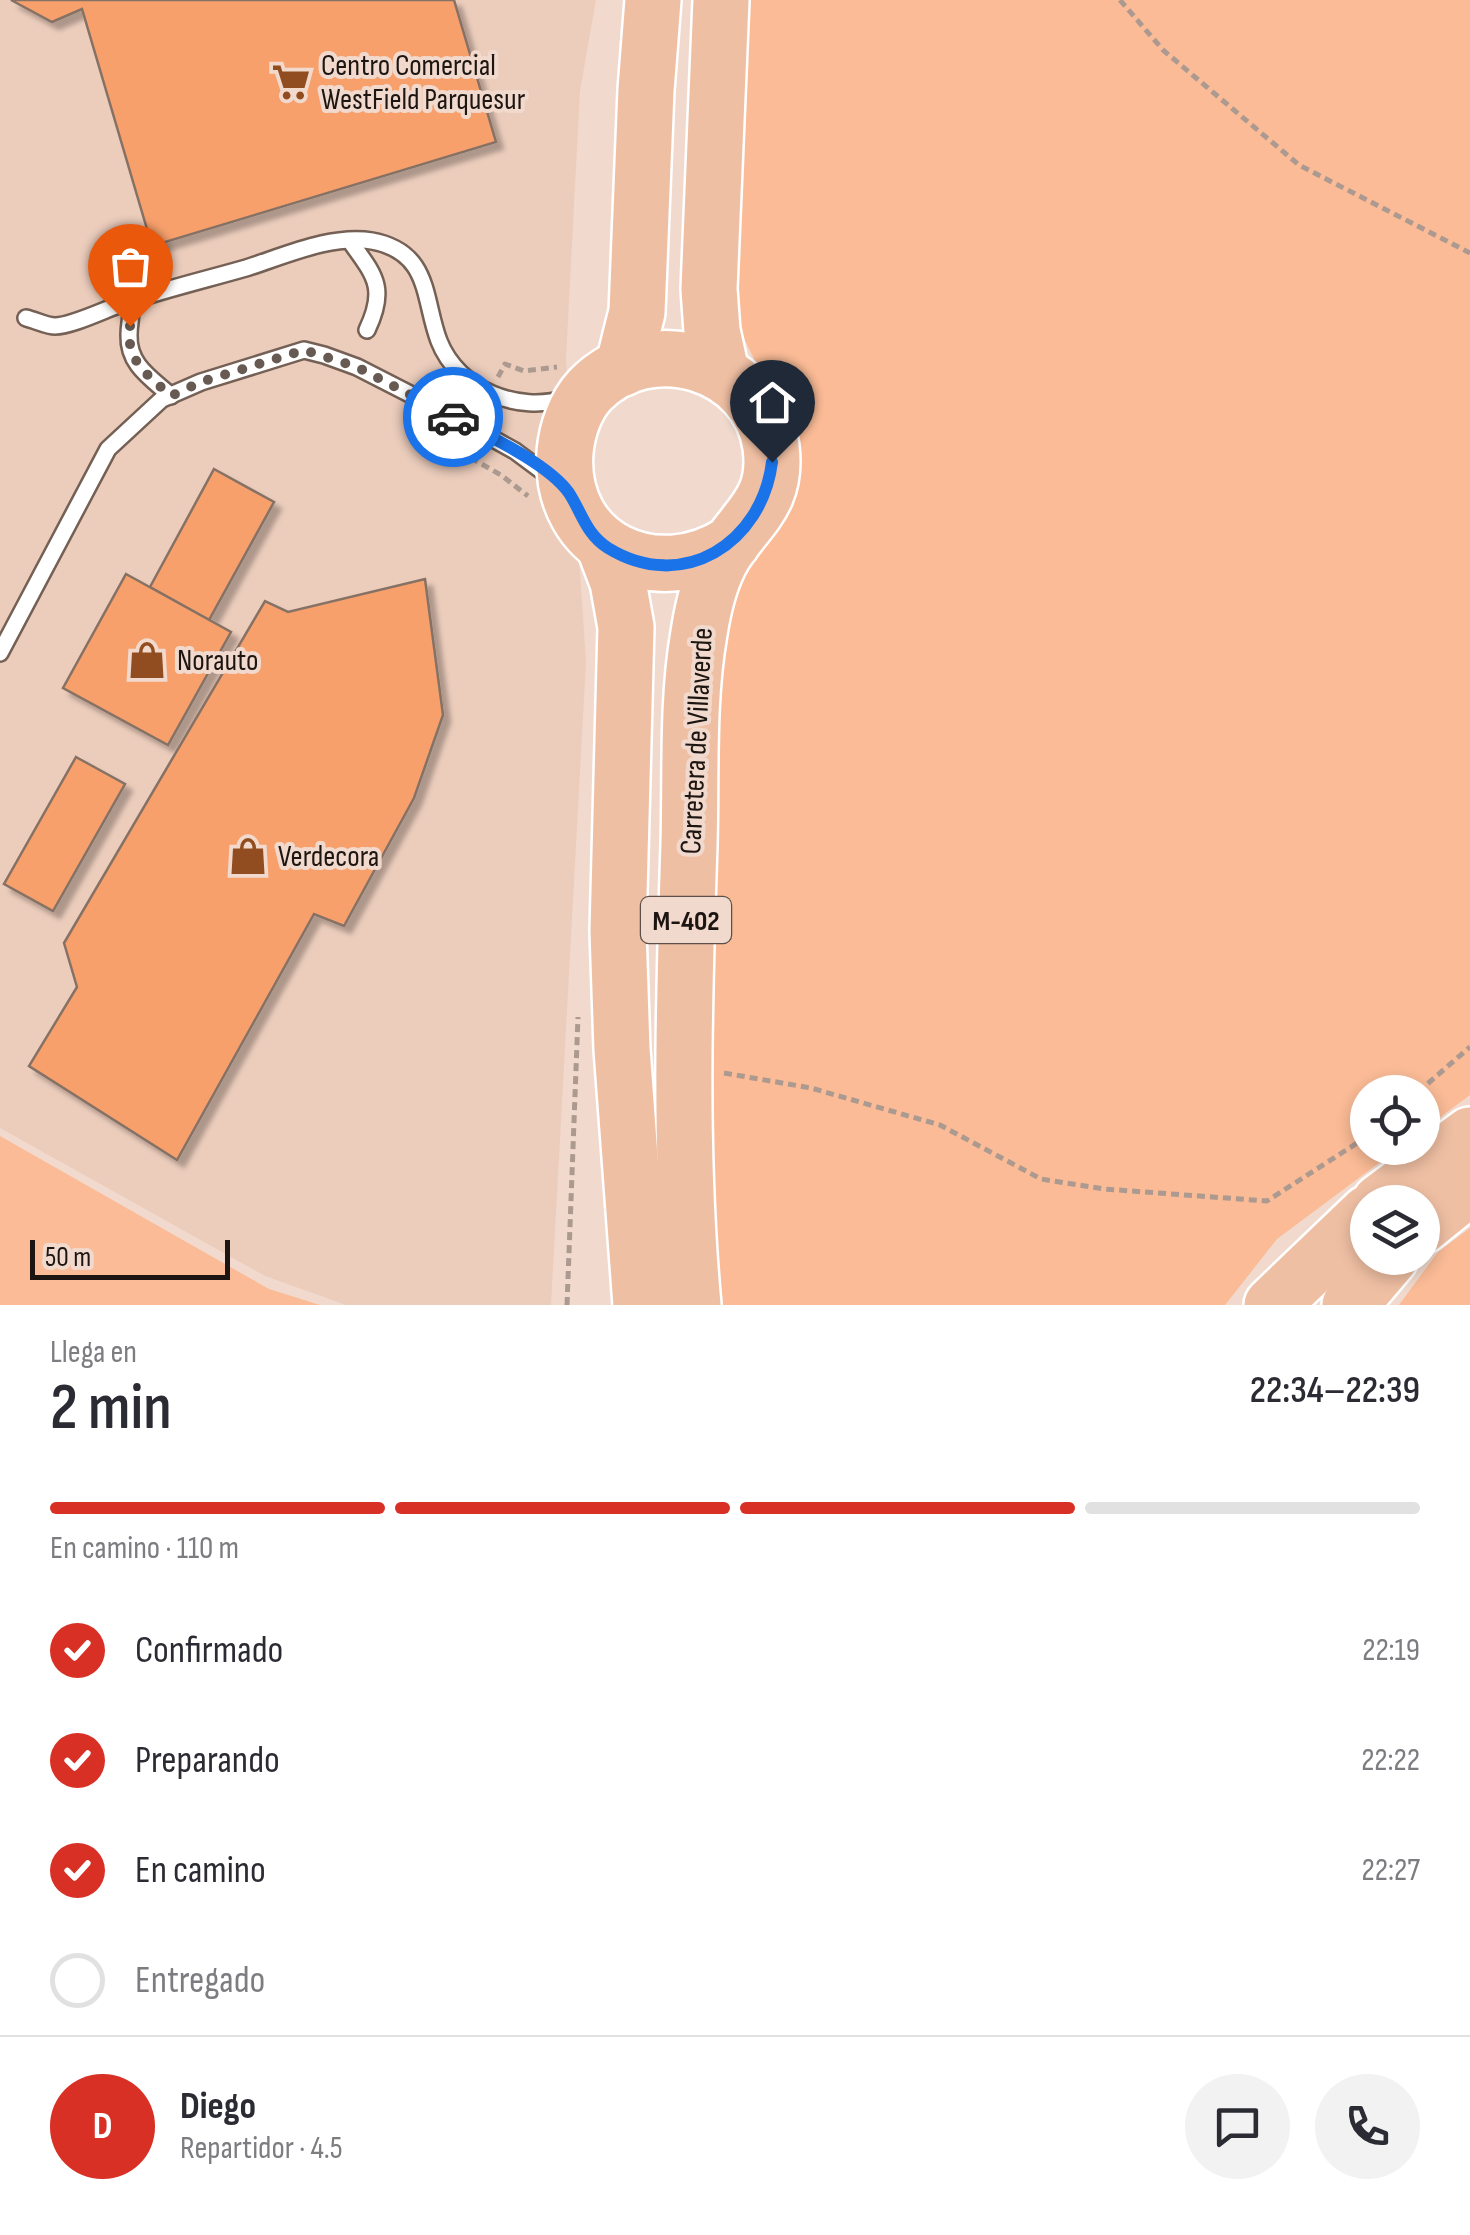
<!DOCTYPE html>
<html lang="es">
<meta charset="utf-8">
<style>
:root{--surface:#fff;--page:#f2f2f3;--text:#2b2b33;--muted:#7c7c81;--line:#e1e1e2;--accent:#d93025}
body{margin:0;font-family:"Sofia Sans Condensed",sans-serif;background:var(--page);color:var(--text);height:100vh;display:flex;flex-direction:column;font-size:38px;white-space:nowrap}
*{box-sizing:border-box;margin:0}
p{font-size:32px;color:var(--muted)}
.icon{flex:none;width:55px;height:55px;fill:none;stroke:currentColor;stroke-width:2;stroke-linecap:round;stroke-linejoin:round}
.map{position:relative;height:1305px;overflow:hidden}
.sheet{display:flex;flex-direction:column;background:var(--surface);flex:1}
.sheet>*{flex:none}
.fabs{position:absolute;left:1350px;top:1075px;display:grid;gap:20px}
.fabs a{display:grid;place-items:center;width:90px;height:90px;border-radius:50%;background:var(--surface);box-shadow:0 5px 15px #0003;font-size:50px}
.scale{position:absolute;left:30px;bottom:25px;width:200px;box-sizing:border-box;padding-left:10px;border:5px solid #1d1511;border-top:0;font-size:28px;line-height:35px;white-space:nowrap;color:#1d1511;-webkit-text-stroke:8px #f1dacd;paint-order:stroke}
.pin{position:absolute;display:grid;place-items:center;width:85px;height:85px;color:#fff;margin:-102px -42px;border-radius:50% 50% 50% 0;rotate:-45deg;box-shadow:0 0 10px #0007}
.pin .icon{rotate:45deg}
.courier{position:absolute;display:grid;place-items:center;width:100px;height:100px;margin:-50px;border:8px solid #1a73e8;border-radius:50%;background:#fff;color:#222;box-shadow:0 2px 12px #0007}
.head em{font-style:normal;font-weight:600}
.head div{display:flex;flex-direction:column-reverse}
.head{display:flex;align-items:center;justify-content:space-between;height:170px;padding:0 50px}
h1{font-size:65px;font-weight:600;line-height:75px}
.bar{display:grid;grid-template-columns:repeat(4,1fr);gap:15px 10px;align-content:center;height:120px;padding:0 50px}
.bar i{height:12px;border-radius:8px;background:var(--line)}
.bar .active{background:var(--accent)}
.bar p{grid-column:span 4}
.line{display:flex;align-items:center;gap:25px;padding:0 50px;border-top:2px solid var(--line)}
.line div{flex:1}
.round{display:grid;place-items:center;flex:none;width:105px;height:105px;border-radius:52px;background:var(--page)}
ol{padding:0 50px;list-style:none}
li{display:flex;align-items:center;gap:30px;height:110px}
li p{margin-inline-start:auto}
li .icon{padding:10px;border-radius:50%;background:var(--accent);color:#fff;stroke-width:4}
li:last-child{color:var(--muted)}
li i{width:55px;height:55px;border:5px solid var(--line);border-radius:50%}
.map>svg:first-child{display:block}
.built{fill:#eccdbc}
.green{fill:#fabb96}
.building{fill:#f7a06c;stroke:#867165;stroke-width:2.5;filter:url(#shadow)}
.lines{fill:none;stroke-linecap:round;stroke-linejoin:round}
.lane-casing{stroke:#746054;stroke-width:20}
.highway-casing{stroke:#fff;stroke-width:60}
.path{stroke:#ac9a90;stroke-width:5;stroke-dasharray:8 5;stroke-linecap:butt}
.lane{stroke:#fff;stroke-width:15}
.highway{stroke:#efbfa3;stroke-width:55}
.done{stroke:#675a53;stroke-width:10;stroke-dasharray:0 18}
.route{stroke:#1a73e8;stroke-width:12}
.labels{text-anchor:middle;stroke-width:8;stroke-linejoin:round;paint-order:stroke}
.shield{fill:#f1dacd;stroke:#5d5049;stroke-width:2.5}
.shield-label{font-size:28px;font-weight:bold;fill:#1d1511}
.poi-label{font-size:30px;fill:#1d1511;stroke:#f1dacd;text-anchor:start}
.street-label{font-size:30px;fill:#1d1511;stroke:#f1dacd}
</style>
<div class="map">
<svg width="1470" height="1305" viewBox="0 0 1470 1305">
<defs>
<filter id="shadow"><feDropShadow dx="7" dy="7" stdDeviation="2.5" flood-color="#0004"/></filter>
</defs>
<rect width="100%" height="100%" fill="#f1dacd"/>
<polygon class="built" points="0,0 596,0 580,91 566,359 586,662 551,1305 346,1305 265,1276 0,1128"/>
<g class="green">
<polygon points="742,0 1470,0 1470,1095 1423,1130 1422,1092 1368,1092 1368,1148 1399,1148 1277,1239 1225,1305 719,1305 696,1041 705,714 740,570 768,541 800,470 768,388 731,311"/>
<polygon points="0,1136 269,1289 320,1305 0,1305"/>
<polygon points="1470,1228 1470,1305 1399,1305 1438,1252"/>
</g>
<g class="building">
<polygon points="11,0 454,0 496,142 152,246 82,9 52,22"/>
<polygon points="214,469 274,502 209,620 150,587"/>
<polygon points="126,574 231,632 168,745 63,688"/>
<polygon points="425,579 443,715 414,798 344,926 314,914 177,1160 29,1066 77,987 64,943 265,601 288,612"/>
<polygon points="76,757 125,784 53,911 4,884"/>
</g>
<g class="lines">
<g class="lane-casing">
<g id="lane">
<path d="M350,241C375,276 387,288 367,330"/>
<path d="M130,301C133,314 129,321 129,335C128,365 151,378 171,396"/>
<path d="M26,318C35,320 47,326 55,326C71,326 104,310 121,304C162,290 204,280 246,268C284,256 332,234 372,241C431,252 423,299 439,341C458,390 519,414 566,398"/>
<polyline points="0,653 108,449 162,399 201,382 304,350 324,355 357,367 445,412 515,451 554,480"/>
</g>
</g>
<g class="highway-casing">
<g id="highway">
<polyline points="623,368 637,312 646,90 653,0"/>
<polyline points="721,372 712,331 709,289 721,0"/>
<polyline points="604,545 618,582 626,627 618,931 622,1049 641,1305"/>
<polyline points="1380,1202 1470,1135"/>
<polyline points="1422,1226 1470,1187"/>
<path d="M693,1305C679,1151 684,998 689,844C691,775 687,701 699,633C703,607 710,577 724,554C748,516 778,501 771,447C759,362 650,329 590,390C575,406 567,430 565,452C558,549 656,592 732,543"/>
<polyline points="1272,1305 1368,1213"/>
<polyline points="1350,1305 1390,1258"/>
</g>
</g>
<g class="path">
<polyline points="1120,0 1163,50 1299,165 1470,253"/>
<polyline points="498,377 505,364 524,371 557,367"/>
<polyline points="459,442 455,449 501,475 528,496"/>
<polyline points="724,1073 811,1088 940,1125 1041,1179 1104,1189 1267,1201 1368,1136"/>
<polyline points="1418,1092 1470,1047"/>
<polyline points="567,1305 578,1017"/>
</g>
<use href="#lane" class="lane"/>
<use href="#highway" class="highway"/>
</g>
<g class="lines">
<path class="done" d="M130,326C125,361 148,375 171,396L201,382L304,350L357,367L453,417"/>
<path class="route" d="M453,417C485,434 549,464 569,493C582,513 586,534 608,548C683,594 762,543 772,462"/>
</g>
<defs>
<g id="supermarket-bare" transform="scale(3)"><path d="M-6-5.5h2.5l.6 2H6L4.5 2H-2.5L-4.4-4H-6ZM-1.5 3.2a1.3 1.3 0 1 0 .1 0ZM3 3.2a1.3 1.3 0 1 0 .1 0Z" fill="#914d1f" stroke="#f1dacd" stroke-width="2.5" paint-order="stroke"/></g>
<g id="shop-bare" transform="scale(3)"><path d="M-5-2.5h2.3a2.7 3.5 0 0 1 5.4 0H5L5.5 6h-11ZM-1.5-2.5h3a1.5 2.3 0 0 0-3 0Z" fill="#914d1f" stroke="#f1dacd" stroke-width="2.5" paint-order="stroke"/></g>
</defs>
<g fill-rule="evenodd">
<use href="#supermarket-bare" x="291" y="82"/>
<use href="#shop-bare" x="147" y="660"/>
<use href="#shop-bare" x="248" y="856"/>
</g>
<g class="labels">
<rect class="shield" x="641" y="897" width="90" height="46" rx="8"/>
<g class="shield-label">
<text x="686" y="930">M-402</text>
</g>
<g class="poi-label">
<text x="321" y="75">Centro Comercial<tspan x="321" dy="34">WestField Parquesur</tspan></text>
<text x="177" y="670">Norauto</text>
<text x="278" y="866">Verdecora</text>
</g>
<g class="street-label">
<text transform="translate(696 741) rotate(-87)" y="10">Carretera de Villaverde</text>
</g>
</g>
</svg>
<div class="fabs">
<a><svg class="icon" aria-label="locate" viewBox="0 0 24 24"><circle cx="12" cy="12" r="6"/><path d="M12 2v4M12 18v4M2 12h4M18 12h4"/></svg></a>
<a><svg class="icon" aria-label="layers" viewBox="0 0 24 24"><path d="M12 4l9 5-9 5-9-5zM3 14l9 5 9-5"/></svg></a>
</div>
<div class="scale">50 m</div>
<div class="pin" style="left:130px;top:326px;background:#ea580c"><svg class="icon" aria-label="bag" viewBox="0 0 24 24"><path d="M5 8h14l-1 12H6zM9 8a3 3 0 0 1 6 0"/></svg></div>
<div class="pin" style="left:772px;top:462px;background:#1f2937"><svg class="icon" aria-label="home" viewBox="0 0 24 24"><path d="M3 11l9-7 9 7M6 9v11h12V9"/></svg></div>
<div class="courier" style="left:453px;top:417px"><svg class="icon" aria-label="car" viewBox="0 0 24 24"><path d="M5 17H2v-5l4-1 3-4h7l3 4 3 1v5h-3M9 17h6M6 11h13"/><circle cx="7" cy="17" r="2"/><circle cx="17" cy="17" r="2"/></svg></div>
</div>
<section class="sheet">
<div class="head"><div><h1>2 min</h1><p>Llega en</p></div><em>22:34–22:39</em></div>
<div class="bar"><i class="active"></i><i class="active"></i><i class="active"></i><i></i><p>En camino · 110 m</p></div>
<ol>
<li><svg class="icon" aria-label="check" viewBox="0 0 24 24"><path d="M5 12l5 5 9-10"/></svg>Confirmado<p>22:19</p></li>
<li><svg class="icon" aria-label="check" viewBox="0 0 24 24"><path d="M5 12l5 5 9-10"/></svg>Preparando<p>22:22</p></li>
<li><svg class="icon" aria-label="check" viewBox="0 0 24 24"><path d="M5 12l5 5 9-10"/></svg>En camino<p>22:27</p></li>
<li><i></i>Entregado</li>
</ol>
<div class="line" style="height:180px"><b class="round" style="background:var(--accent);color:#fff">D</b><div><b>Diego</b><p>Repartidor · 4.5</p></div><a class="round"><svg class="icon" aria-label="chat" viewBox="0 0 24 24"><path d="M4 5h16v11H9l-5 4z"/></svg></a><a class="round"><svg class="icon" aria-label="phone" viewBox="0 0 24 24"><path d="M5 4h4l2 5-3 2q2 4 5 5l2-3 5 2v4C11 20 4 13 5 4z"/></svg></a></div>
</section>
